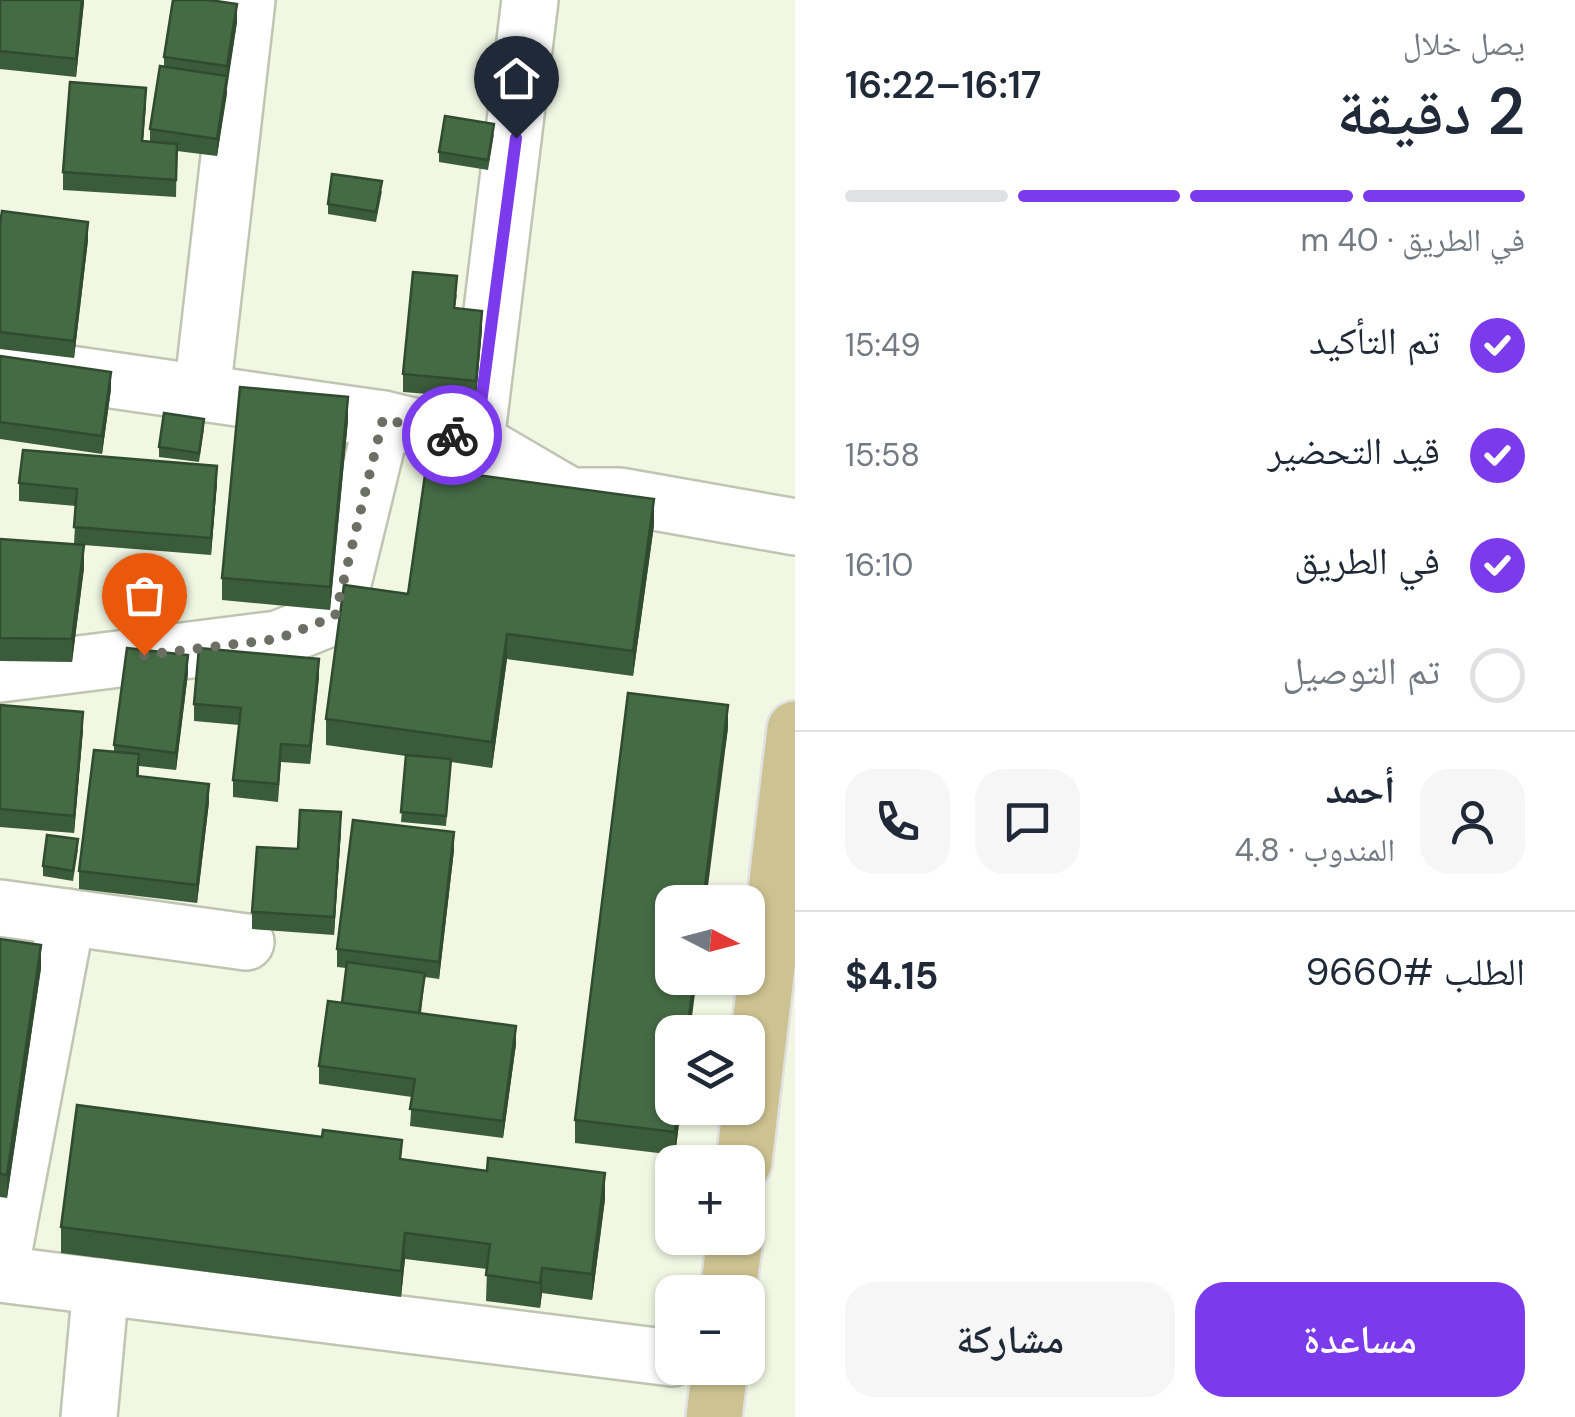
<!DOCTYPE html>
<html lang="ar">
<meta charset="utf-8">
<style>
:root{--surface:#fff;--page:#f6f6f7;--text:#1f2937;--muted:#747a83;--line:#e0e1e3;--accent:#7c3aed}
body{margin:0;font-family:"DM Sans","Noto Naskh Arabic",sans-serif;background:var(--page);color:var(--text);direction:rtl;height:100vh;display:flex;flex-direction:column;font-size:38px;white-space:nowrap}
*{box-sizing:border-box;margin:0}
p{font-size:32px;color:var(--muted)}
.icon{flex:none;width:55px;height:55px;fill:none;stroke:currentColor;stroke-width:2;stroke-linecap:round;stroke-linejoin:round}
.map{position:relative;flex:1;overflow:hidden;direction:ltr}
.side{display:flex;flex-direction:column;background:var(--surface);width:780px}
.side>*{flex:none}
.needle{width:65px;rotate:96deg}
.controls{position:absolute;left:655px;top:885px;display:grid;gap:20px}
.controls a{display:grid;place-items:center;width:110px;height:110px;border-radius:20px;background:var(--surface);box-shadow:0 2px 8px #0004;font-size:50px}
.pin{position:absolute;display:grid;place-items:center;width:85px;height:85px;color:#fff;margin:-102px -42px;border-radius:50% 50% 50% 0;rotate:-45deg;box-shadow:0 0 10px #0007}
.pin .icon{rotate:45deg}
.courier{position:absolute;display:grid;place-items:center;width:100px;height:100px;margin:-50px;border:8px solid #7c3aed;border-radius:50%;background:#fff;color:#222;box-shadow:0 2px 12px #0007}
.headline em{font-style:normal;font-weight:600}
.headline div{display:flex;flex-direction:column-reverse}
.headline{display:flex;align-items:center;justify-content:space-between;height:170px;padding:0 50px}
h1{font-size:65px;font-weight:600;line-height:75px}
.bar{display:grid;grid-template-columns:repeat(4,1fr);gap:15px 10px;align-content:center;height:120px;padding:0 50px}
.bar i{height:12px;border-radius:8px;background:var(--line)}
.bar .on{background:var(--accent)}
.bar p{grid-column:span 4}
.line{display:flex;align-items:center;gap:25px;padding:0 50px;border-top:2px solid var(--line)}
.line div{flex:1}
.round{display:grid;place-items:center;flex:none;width:105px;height:105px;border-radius:30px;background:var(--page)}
ol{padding:0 50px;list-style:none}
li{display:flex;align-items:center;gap:30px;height:110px}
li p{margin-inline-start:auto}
li .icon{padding:10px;border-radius:50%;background:var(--accent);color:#fff;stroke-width:4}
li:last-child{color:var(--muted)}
li i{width:55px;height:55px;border:5px solid var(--line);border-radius:50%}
.action{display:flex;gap:20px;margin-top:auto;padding:20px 50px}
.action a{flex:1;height:115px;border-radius:30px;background:var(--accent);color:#fff;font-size:40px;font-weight:600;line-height:115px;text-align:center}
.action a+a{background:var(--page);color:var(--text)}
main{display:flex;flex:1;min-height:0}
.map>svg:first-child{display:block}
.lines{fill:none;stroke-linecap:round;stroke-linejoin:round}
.street-casing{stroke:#bfc5b2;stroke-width:60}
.primary-casing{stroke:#e0e1e0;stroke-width:60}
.street{stroke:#fff;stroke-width:55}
.primary{stroke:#cdc392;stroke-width:55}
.wall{fill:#3b5c3b}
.shaded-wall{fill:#304b30}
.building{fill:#456b45;stroke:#304b30;stroke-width:2.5}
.done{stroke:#6c7064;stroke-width:10;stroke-dasharray:0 18}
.route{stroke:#7c3aed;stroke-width:12}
</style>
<main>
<section class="side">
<div class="headline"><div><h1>2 دقيقة</h1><p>يصل خلال</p></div><em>16:17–16:22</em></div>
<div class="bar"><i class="on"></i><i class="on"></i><i class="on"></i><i></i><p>في الطريق · 40 m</p></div>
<ol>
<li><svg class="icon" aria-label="check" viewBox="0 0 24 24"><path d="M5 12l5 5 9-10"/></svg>تم التأكيد<p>15:49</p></li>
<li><svg class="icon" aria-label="check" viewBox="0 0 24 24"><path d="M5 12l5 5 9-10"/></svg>قيد التحضير<p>15:58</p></li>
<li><svg class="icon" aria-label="check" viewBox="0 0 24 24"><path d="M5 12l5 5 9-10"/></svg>في الطريق<p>16:10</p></li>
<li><i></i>تم التوصيل</li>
</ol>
<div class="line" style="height:180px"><a class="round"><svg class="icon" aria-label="person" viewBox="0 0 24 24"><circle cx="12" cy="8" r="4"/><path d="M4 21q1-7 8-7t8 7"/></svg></a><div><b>أحمد</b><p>المندوب · 4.8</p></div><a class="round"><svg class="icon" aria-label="chat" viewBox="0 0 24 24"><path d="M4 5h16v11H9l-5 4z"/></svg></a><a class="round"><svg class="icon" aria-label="phone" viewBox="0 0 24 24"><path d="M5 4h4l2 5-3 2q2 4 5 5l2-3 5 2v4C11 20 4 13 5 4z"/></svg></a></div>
<div class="line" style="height:130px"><div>الطلب #9660</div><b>$4.15</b></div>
<div class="action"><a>مساعدة</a><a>مشاركة</a></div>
</section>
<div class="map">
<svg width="795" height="1417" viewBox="0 0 795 1417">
<rect width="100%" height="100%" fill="#f1f7e3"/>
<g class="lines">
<g class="street-casing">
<g id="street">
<polyline points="0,364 383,419 476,441 570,496 620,496 795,527"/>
<polyline points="202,393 247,0"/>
<polyline points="476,441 530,0"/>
<polyline points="0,674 278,639 335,616 383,419"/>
<polyline points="0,908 246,942"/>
<polyline points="0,1271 67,917"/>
<polyline points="0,1274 672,1358"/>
<polyline points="89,1417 101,1286"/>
</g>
</g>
<g class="primary-casing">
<g id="primary">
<polyline points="744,1162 795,729"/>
<polyline points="728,1292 735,1238"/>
<polyline points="714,1417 720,1368"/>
</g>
</g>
<use href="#street" class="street"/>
<use href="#primary" class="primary"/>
</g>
<g class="wall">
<polygon points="0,0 84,0 76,77 0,69"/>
<polygon points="237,22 217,156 177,151 176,197 63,190 63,172 146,106 143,141 150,142 150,129 164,66 164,57"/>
<polygon points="494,134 488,170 439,162 439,152"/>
<polygon points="382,191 376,222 328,214 328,204"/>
<polygon points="0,224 88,240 74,358 0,349"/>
<polygon points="457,294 455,308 482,329 476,398 403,392 403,374"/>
<polygon points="0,356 111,389 102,454 0,439"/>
<polygon points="348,420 330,610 222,600 222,578"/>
<polygon points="204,429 199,462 159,457 159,447"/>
<polygon points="19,483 217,483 211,555 84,545 84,568 72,662 0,661 0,539 74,544 76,506 19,501"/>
<polygon points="654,525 633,676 507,659 492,768 451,762 446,826 401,822 406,756 326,745 326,719 408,594"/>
<polygon points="188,673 176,770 139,766 139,776 209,802 197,903 79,889 79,871 114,752 114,745"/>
<polygon points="319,677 310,764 281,762 278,802 233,797 233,780 239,725 194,721 194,704"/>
<polygon points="0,705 83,730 74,833 0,827"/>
<polygon points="728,728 672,1108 681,1108 675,1155 575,1143 575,1120"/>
<polygon points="341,830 334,935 252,929 252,912 298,849"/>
<polygon points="78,849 73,881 43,876 43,866"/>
<polygon points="454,850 439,979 425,977 421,1013 516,1044 503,1138 410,1126 412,1097 319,1084 319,1066 342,1003 346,968 337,967 337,949"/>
<polygon points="0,939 41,968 7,1198 0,1197"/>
<polygon points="402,1160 605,1199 592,1300 542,1293 540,1308 486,1301 487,1269 405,1259 401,1297 61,1253 61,1227"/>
</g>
<g class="shaded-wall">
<polygon points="82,0 84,0 84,3 76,77 76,59"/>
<polygon points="237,4 237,22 227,84 227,66"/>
<polygon points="227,76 227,94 217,156 217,139"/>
<polygon points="88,222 88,240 74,358 74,341"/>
<polygon points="482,311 482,329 476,398 476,381"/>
<polygon points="111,372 111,389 102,454 102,436"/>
<polygon points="348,397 348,420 330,610 330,587"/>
<polygon points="217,466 217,483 211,555 211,538"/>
<polygon points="654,499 654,525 633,676 633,651"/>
<polygon points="84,545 84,568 72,662 72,639"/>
<polygon points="507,634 507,659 492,768 492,742"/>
<polygon points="188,655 188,673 176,770 176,753"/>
<polygon points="319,659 319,677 310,764 310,746"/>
<polygon points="728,705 728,728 706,902 703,902"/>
<polygon points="83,712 83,730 74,833 74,816"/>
<polygon points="209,784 209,802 197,903 197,885"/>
<polygon points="341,812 341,830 334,935 334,917"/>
<polygon points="454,832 454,850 439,979 439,962"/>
<polygon points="41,945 41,968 7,1198 7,1175"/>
<polygon points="694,978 697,978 690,1032 687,1032"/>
<polygon points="516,1026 516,1044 503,1138 503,1121"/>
<polygon points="678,1108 681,1108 675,1155 675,1132"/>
<polygon points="605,1173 605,1199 592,1300 592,1274"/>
<polygon points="405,1233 405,1259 401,1297 401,1271"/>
<polygon points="542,1268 542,1293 540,1308 540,1283"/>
</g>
<g class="building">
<polygon points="0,0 82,0 76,59 0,51"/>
<polygon points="173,0 209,0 237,4 227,66 164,57"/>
<polygon points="160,66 227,76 217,139 150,129"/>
<polygon points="70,82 146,88 142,141 177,144 176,180 63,172"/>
<polygon points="445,116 494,124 488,160 439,152"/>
<polygon points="332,174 382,181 376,212 328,204"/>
<polygon points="2,211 88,222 74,341 0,332 0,224"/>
<polygon points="413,272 457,276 454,308 482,311 476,381 403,374"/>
<polygon points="0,356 111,372 102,436 0,422"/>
<polygon points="240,387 348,397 330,587 222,578"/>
<polygon points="164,413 204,419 199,453 159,447"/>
<polygon points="23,450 217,466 211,538 74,527 77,489 19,483"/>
<polygon points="426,468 654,499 633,651 507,634 492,742 326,719 344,585 408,594"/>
<polygon points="0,539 84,545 72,639 0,638"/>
<polygon points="127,648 188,655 176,753 114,745"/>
<polygon points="199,648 319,659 310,746 281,744 278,784 233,780 241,708 194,704"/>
<polygon points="628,693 728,705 703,902 672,902 672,978 694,978 687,1032 672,1032 672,1108 678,1108 675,1132 575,1120"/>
<polygon points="0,705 83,712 74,816 0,809"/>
<polygon points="94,750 139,754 137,776 209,784 197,885 79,871"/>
<polygon points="406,755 451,759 446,816 401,812"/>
<polygon points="300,810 341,812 334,917 252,912 257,847 298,849"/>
<polygon points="353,820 454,832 439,962 337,949"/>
<polygon points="47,835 78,839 73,871 43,866"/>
<polygon points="0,939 41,945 7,1175 0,1174"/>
<polygon points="347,962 425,973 419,1013 342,1003"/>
<polygon points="328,1001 516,1026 503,1121 410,1109 415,1079 319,1066"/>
<polygon points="77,1105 322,1137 323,1130 402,1140 400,1159 487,1171 488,1158 605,1173 592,1274 542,1268 540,1283 486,1275 490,1244 405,1233 401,1271 61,1227"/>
</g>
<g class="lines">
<polyline class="done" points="144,655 278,639 335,616 383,419 452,435"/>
<polyline class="route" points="452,435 476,441 516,138"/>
</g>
</svg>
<div class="controls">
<a><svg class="needle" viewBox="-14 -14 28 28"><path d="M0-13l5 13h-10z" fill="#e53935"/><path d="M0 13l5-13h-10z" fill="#747a83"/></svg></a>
<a><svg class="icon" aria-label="layers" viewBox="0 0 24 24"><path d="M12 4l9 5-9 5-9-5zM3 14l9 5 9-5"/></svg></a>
<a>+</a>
<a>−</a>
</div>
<div class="pin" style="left:144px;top:655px;background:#ea580c"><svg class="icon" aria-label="bag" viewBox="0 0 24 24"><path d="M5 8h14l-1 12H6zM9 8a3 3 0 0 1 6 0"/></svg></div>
<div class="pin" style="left:516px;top:138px;background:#1f2937"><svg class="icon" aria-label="home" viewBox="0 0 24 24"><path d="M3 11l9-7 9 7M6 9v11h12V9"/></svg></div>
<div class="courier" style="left:452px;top:435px"><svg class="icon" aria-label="bike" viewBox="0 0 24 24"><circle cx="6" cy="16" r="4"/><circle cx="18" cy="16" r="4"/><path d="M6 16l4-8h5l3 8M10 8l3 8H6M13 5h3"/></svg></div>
</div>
</main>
